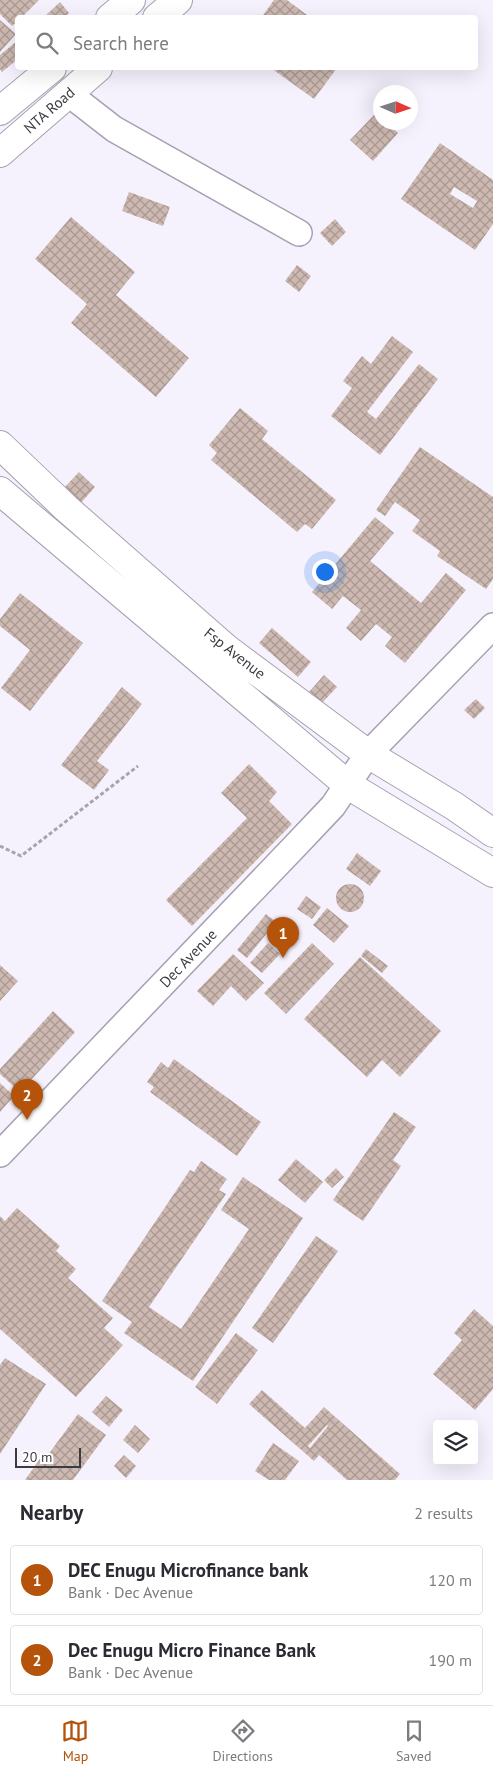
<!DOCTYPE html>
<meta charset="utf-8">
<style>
:root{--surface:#fff;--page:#f2f2f3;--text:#2b2b33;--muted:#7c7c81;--line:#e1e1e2;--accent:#b45309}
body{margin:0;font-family:"PT Sans",sans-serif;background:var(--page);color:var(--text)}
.controls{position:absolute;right:15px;bottom:15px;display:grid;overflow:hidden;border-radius:5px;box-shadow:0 5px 20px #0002}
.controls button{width:45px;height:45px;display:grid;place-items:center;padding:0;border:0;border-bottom:1px solid var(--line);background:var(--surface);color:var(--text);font:25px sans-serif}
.compass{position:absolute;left:373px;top:85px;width:45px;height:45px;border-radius:50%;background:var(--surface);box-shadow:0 5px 20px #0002;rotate:93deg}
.scale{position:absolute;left:15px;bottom:12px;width:66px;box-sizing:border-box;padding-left:5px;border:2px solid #3d3b42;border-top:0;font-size:14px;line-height:18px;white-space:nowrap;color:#3d3b42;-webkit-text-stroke:4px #fff;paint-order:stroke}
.you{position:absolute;left:324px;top:571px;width:18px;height:18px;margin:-12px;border:4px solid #fff;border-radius:50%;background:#1a73e8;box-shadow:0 0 0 8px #1a73e833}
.badge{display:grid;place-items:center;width:32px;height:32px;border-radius:50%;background:var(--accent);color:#fff;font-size:16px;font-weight:700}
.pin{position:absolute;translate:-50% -41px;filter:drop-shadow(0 1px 2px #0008)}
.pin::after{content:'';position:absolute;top:26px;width:18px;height:15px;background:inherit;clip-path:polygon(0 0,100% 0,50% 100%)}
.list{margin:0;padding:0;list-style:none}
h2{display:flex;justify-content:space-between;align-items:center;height:65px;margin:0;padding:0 20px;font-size:21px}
h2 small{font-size:16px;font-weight:400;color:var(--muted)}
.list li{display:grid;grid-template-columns:32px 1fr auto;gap:15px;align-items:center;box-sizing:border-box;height:70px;margin:0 10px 10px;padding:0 10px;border:1px solid var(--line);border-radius:5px}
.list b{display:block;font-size:19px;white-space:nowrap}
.list p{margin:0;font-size:16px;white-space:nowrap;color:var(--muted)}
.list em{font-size:16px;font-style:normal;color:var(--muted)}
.icon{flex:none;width:28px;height:28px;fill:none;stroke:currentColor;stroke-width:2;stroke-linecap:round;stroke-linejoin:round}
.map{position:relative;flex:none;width:493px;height:1480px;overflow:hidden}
.search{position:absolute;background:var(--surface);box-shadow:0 5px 20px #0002;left:15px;right:15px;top:15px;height:55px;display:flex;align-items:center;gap:12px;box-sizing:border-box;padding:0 18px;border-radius:5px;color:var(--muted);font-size:19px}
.sheet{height:225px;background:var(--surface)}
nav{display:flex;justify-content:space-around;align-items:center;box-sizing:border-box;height:70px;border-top:1px solid var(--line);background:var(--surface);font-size:14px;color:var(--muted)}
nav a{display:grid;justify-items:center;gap:2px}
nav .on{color:var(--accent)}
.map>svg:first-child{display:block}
</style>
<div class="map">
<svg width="493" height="1480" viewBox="0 0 493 1480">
<defs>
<pattern id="building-cross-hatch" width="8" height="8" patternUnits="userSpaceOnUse" patternTransform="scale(1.25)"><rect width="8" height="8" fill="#cdb9b1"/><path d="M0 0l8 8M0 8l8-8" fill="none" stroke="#a89892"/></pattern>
</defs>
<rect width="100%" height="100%" fill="#f6f2fd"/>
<path fill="url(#building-cross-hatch)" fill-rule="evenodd" d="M0,0H39L21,18H18V21L12,26L0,14Z
M274,0H287L311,18H261Z
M60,2L69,13L64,18H43Z
M0,20L16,34L0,52Z
M18,40V59L2,72L0,69V55Z
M271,68H337L314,99Z
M376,113L380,117V122H387L398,133L373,161L350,140Z
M440,143L493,180V224L475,250L401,199ZM454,187L477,201L473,208L450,194Z
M129,192L170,207L163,226L122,211Z
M71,217L135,272L116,295L189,358L156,397L71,323L87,304L35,259Z
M335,219L346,232L332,246L320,233Z
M297,265L311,276L299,292L285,281Z
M392,336L413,352L367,412L376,419L419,364L438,379L380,455L331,416L352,388L343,381L362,356L371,364Z
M240,408L268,431L262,439L336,500L312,529L305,524L297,532L211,460L217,453L209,445Z
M420,447L493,497V579L486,589L437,556L440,551L412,531L420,520L395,502L385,516L376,510Z
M79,472L95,487L80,504L64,488Z
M375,517L394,533L370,561L421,603L446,573L466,590L405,663L385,646L392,637L376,624L361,641L346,628L361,610L343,596L332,609L312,592Z
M20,593L83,643L30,711L1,688L30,650L0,626V619Z
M272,628L311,662L298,677L259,643Z
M324,675L337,687L322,703L309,692Z
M122,687L142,704L97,761L109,770L94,790L61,765Z
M476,699L485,708L474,719L464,710Z
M249,764L277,792L269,801L292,824L192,926L166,900L247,818L221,793Z
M357,853L381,871L370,886L346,869Z
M336 898a14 14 0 1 1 28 0a14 14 0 1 1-28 0Z
M306,896L321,907L312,919L297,909Z
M327,908L349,926L334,943L313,925Z
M266,914L276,922L247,958L237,950Z
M284,923L299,939L285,952L270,936Z
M268,943L280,954L262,973L250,963Z
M312,943L334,964L286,1014L264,993Z
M366,949L388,966L382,973L361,956Z
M233,954L264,983L246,1001L231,986L213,1006L197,991Z
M360,957L441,1031L400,1077L382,1060L367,1077L304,1019Z
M0,965L18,981L0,1001Z
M53,1011L75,1032L20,1092L0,1074V1069Z
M174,1059L261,1122L237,1156L150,1092L154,1087L147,1082L161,1062L168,1068Z
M0,1083L14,1096L0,1112Z
M394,1112L416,1127L393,1160L401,1166L363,1221L333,1200Z
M296,1159L323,1182L305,1203L278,1180Z
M201,1161L227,1179L219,1190L226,1194L149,1307L181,1329L249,1229L221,1210L243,1177L303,1218L193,1381L124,1333L132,1322L102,1301L190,1170L194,1172Z
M336,1168L344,1177L332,1188L324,1180Z
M17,1208L60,1246L56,1251L76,1269L68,1278L113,1318L104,1328L123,1345L76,1397L0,1329V1216L5,1221Z
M316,1236L338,1251L273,1343L252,1328Z
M474,1309L493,1326V1389L475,1410L433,1374L462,1340L454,1333Z
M236,1333L258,1350L217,1404L195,1387Z
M5,1358L46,1384L0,1454V1365Z
M262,1390L305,1428L324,1407L400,1474L395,1480H347L319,1455L314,1461L249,1404ZM327,1425L328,1426L310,1448L308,1446Z
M106,1396L123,1410L109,1427L92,1412Z
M78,1414L106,1435L73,1480H25L42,1456L45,1459Z
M135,1425L150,1439L138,1453L123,1440Z
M273,1443L299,1461L285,1480H269L255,1471Z
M124,1455L136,1466L126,1478L114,1466Z"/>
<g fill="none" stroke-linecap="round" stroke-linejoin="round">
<g stroke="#a6a0b1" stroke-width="28">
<path id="minor" d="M69,94L114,129L299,233
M0,1154L297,844L333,806L368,754L493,626"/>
</g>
<g stroke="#a6a0b1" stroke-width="30">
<path id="major" d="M110,18L131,0
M157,18L178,0
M0,111L52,68
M0,153L98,68
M0,445L66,508L227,649L368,754L454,806L493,833
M0,491L348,785L493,873"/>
</g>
<path stroke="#a8a4ae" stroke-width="3" stroke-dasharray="4 2.5" stroke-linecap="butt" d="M0,846L21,856L138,766"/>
<use href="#minor" stroke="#fff" stroke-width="25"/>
<use href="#major" stroke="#fff" stroke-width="28"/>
</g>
<g text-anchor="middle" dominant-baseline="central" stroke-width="4" stroke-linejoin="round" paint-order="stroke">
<g font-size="15" fill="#3d3b42" stroke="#fff">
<text transform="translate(49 110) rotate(-41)">NTA Road</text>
<text transform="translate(235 653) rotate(38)">Fsp Avenue</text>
<text transform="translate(188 958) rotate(-46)">Dec Avenue</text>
</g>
</g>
</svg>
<div class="controls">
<button><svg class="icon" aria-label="layers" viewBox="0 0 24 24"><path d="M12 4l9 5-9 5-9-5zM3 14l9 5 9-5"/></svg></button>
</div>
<svg class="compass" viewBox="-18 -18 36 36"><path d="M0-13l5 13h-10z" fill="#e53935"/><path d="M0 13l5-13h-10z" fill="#7c7c81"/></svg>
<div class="scale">20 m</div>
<div class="you"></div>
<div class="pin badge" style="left:283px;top:958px">1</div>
<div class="pin badge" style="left:27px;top:1120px">2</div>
<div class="search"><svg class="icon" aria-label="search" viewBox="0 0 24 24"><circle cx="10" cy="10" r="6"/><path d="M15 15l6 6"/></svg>Search here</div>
</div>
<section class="sheet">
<h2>Nearby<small>2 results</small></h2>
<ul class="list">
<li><span class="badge">1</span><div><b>DEC Enugu Microfinance bank</b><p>Bank · Dec Avenue</p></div><em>120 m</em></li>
<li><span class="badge">2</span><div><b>Dec Enugu Micro Finance Bank</b><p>Bank · Dec Avenue</p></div><em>190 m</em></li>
</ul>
</section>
<nav>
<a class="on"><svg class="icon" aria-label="map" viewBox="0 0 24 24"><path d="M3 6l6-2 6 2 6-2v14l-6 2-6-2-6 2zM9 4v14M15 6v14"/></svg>Map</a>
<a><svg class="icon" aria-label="directions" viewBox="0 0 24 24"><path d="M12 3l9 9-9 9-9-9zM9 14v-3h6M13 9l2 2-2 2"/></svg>Directions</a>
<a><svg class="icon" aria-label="saved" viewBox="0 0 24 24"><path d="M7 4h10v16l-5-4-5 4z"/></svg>Saved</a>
</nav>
